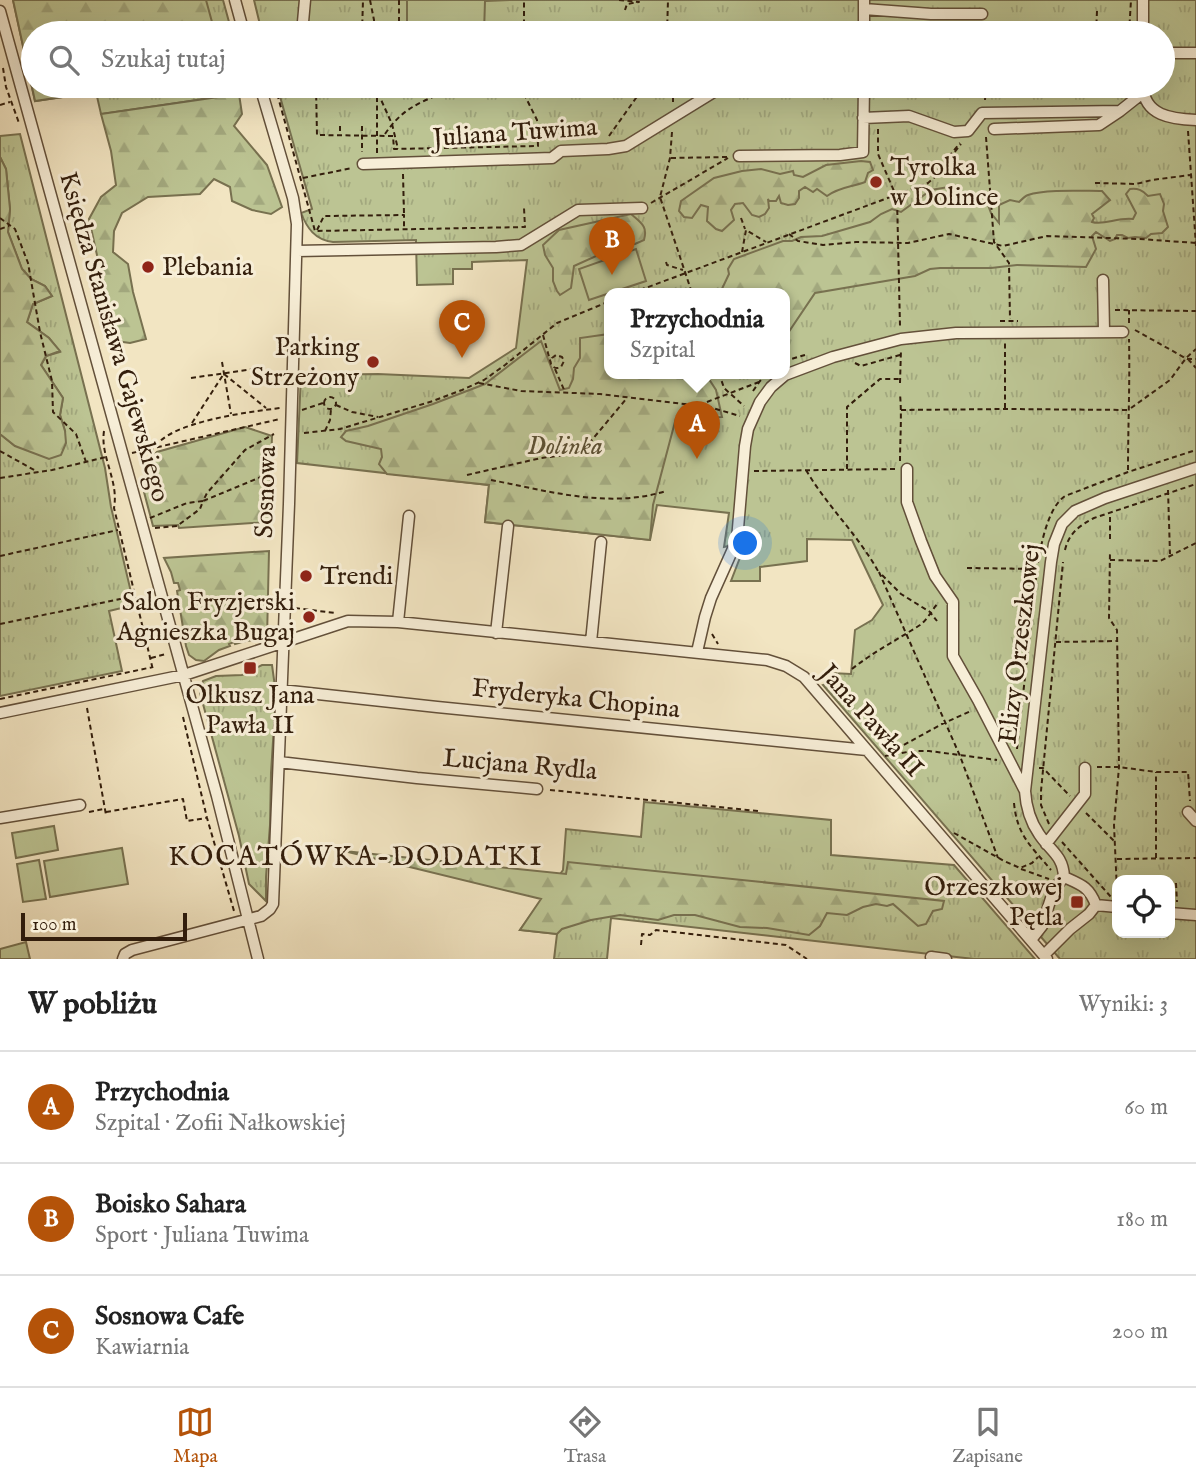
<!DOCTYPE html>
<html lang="pl">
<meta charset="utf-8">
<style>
:root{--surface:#fff;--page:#f2f2f2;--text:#222;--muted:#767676;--line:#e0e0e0;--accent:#b45309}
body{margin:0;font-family:"IM FELL English",serif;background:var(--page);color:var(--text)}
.controls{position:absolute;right:21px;bottom:21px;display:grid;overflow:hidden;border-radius:14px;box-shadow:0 7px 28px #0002}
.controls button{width:63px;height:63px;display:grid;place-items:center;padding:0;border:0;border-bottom:2px solid var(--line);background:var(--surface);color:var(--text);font:35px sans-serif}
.scale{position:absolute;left:21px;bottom:18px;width:166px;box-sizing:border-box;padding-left:7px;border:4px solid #331e0c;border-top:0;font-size:19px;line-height:24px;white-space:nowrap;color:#331e0c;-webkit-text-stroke:5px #f7eed7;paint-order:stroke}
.you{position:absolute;left:746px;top:544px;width:24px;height:24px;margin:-18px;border:5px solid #fff;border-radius:50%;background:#1a73e8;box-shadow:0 0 0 10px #1a73e833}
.badge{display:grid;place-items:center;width:46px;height:46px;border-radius:50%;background:var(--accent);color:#fff;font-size:23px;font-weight:700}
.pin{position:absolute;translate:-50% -58px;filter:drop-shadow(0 2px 4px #0008)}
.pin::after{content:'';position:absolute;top:37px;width:24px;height:21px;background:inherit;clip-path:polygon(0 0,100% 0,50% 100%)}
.popup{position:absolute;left:604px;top:288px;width:186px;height:91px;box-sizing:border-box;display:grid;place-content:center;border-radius:14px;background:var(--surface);filter:drop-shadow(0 2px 5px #0005);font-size:23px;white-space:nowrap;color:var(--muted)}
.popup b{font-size:26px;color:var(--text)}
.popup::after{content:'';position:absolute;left:50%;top:100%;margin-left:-14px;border:14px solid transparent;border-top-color:var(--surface)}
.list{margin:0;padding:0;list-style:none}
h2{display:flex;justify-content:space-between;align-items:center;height:91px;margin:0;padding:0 28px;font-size:30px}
h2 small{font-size:23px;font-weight:400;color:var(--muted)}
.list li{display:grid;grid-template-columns:46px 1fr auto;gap:21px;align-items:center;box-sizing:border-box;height:112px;padding:0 28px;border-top:2px solid var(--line)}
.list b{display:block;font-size:26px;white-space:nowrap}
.list p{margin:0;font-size:23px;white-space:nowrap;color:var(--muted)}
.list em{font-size:23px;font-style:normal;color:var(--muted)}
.icon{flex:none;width:38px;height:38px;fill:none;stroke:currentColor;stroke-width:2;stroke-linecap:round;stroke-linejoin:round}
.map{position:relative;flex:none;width:1196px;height:959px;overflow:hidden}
.search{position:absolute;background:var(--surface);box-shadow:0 7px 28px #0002;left:21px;right:21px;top:21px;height:77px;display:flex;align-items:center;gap:18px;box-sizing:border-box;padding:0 24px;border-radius:38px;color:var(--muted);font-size:26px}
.sheet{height:427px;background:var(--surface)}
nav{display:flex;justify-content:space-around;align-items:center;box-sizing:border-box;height:98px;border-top:2px solid var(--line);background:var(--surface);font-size:19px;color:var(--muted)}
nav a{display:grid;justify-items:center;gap:4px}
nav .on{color:var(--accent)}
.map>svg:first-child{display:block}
</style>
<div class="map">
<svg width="1196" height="959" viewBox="0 0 1196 959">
<defs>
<pattern id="grass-tufts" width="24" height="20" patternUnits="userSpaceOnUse" patternTransform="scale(1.75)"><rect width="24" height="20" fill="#bcc493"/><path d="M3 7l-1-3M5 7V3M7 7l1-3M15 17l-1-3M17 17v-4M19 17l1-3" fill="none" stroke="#a2a87e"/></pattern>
<pattern id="forest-firs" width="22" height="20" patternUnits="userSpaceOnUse" patternTransform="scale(1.75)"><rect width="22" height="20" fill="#bcc493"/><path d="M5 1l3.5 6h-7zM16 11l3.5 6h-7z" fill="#a2a87e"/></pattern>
</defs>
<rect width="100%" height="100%" fill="#f2e5c2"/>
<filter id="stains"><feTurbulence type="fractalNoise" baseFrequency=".00286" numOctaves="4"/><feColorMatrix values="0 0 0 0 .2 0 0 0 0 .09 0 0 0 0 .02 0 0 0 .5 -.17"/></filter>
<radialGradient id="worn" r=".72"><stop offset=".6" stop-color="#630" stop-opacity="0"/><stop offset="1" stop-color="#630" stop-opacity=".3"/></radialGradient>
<path fill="url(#grass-tufts)" stroke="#787150" stroke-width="2" fill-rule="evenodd" d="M13,0H223L232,33H33V86H246L248,90L253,89L239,94L101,114L96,92L35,101Z
M254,0H1196V959H1060L823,685L830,683L831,673L851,674L855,630L872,620L883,605L852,540L807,539V561L760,567V581H731L746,542L724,547L729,513L657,505L650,540L485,522L489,485L297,463L301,375L378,374L469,378L516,348L527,260L472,262V269H453V284L417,285L416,240L333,242C315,240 307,228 301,213L312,209L277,86H1163V33H262ZM610,293H784V373H610ZM1117,880H1170V933H1117Z
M20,134L105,468L111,507L134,605L109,611L122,671L0,696V434L15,446L65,431L60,415L63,398L41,365L46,356L60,352L49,338L27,322L33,304L52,296L45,286L31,279L22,269L8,232L10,209L6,169L0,157V136Z
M262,665H272L276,694L271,773L270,825L266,877V901L249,884L239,836L200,693L203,681L216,676L242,675Z
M644,802L831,820V855L954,865L1035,959H974L611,918L607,959H554L557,934L520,930L563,870L566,829L641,837Z"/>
<path fill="url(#forest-firs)" stroke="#787150" stroke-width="2" d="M13,0H206L215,33H33V86H137L35,101Z
M239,94L242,114L234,126L267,165L282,207L271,214L252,210L232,201L230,187L214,179L200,194L148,197L122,213L114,231L113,252L128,264L133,292L146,339L130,343L116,341L89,219L101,197L116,185L111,151L101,114Z
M0,157L6,169L10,209L8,232L22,269L31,279L45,286L52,296L33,304L27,322L49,338L60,351L46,356L41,365L63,398L60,415L65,431L66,443L61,455L49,459L15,446L0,434Z
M861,161L870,162L873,170L868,173L865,182C852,187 839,187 827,196L817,189L813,192L805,187L799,191V198L795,204L788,205L781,203L779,196L776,201H769L768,199L769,208L765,214L759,217L752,215L743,203L735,204L731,210L734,220L722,231L716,229L707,221L708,207L701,205L692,218L684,217L679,211L681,201L714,178L742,171L761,169L780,174L793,171L794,175L803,177L826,165Z
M954,186L965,201L983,192L991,213L999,223V205L1010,200L1019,202C1021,200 1025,196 1028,195C1045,189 1082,191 1102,191L1110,200L1092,214L1094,218L1092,222C1104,226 1117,217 1133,219L1136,213L1126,194L1130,189C1138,188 1142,190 1148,196L1160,194L1164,204L1163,211L1168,227L1162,233L1151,234L1146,238L1135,237L1128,238L1122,235H1117L1115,239L1110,241L1096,232L1092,236L1096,249L1086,267L1017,265L991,268H940L930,269L915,276L815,293L788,333L785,332L784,293H720L729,274L728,269L734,259L783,241H792L801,237L822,236L870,222L881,214L892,209L901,212L931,190Z
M631,214C641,223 648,226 644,240L635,244L609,247L605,252L574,266L571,288L560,295L557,291L553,281V268L545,255L543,245L559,230Z
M609,334L610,373H705L716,390L722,417L676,418L653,505L650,540L485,522L489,485L387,474L379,464L382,457L381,449L346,441L341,437L346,431L368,426L433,404L485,384L541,341L560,390L569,388L573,379L574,368L580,358V338Z
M245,427L272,436L269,522L179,528L178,525L153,526L144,492L154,455L157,452Z
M269,551L267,639L246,641L235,644L234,642L229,644L230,646L219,650L204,661L196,660L189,655L186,646L177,591L180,590L178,583H174L171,572L164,558Z
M344,851L566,874L568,862L944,901L942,909L933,911L926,924L918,926L893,904L887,906L876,904L863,907L847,915L827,913L820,926L809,935L767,928L740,927L695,915H674L658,920L620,915L591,920L562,929L557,934L520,930L541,899Z"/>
<path fill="#bcc493" stroke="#787150" stroke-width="2" d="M407,0H511L485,1L484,33H407Z
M636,249L646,281L589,300L579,269Z
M54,826L58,850L16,858L12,833Z
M122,848L128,884L50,897L44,861Z
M39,860L46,899L23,902L17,864Z
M26,942L30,959H0V949Z"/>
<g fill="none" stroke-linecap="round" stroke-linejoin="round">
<g stroke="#63503a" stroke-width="13">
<path id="minor" d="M235,0L244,33
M864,0V33
M1143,0V33
M864,9L931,14H982
M0,11L217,796L258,959
M302,33L305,0
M1163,53H1196
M1143,86C1144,116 1172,119 1196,120
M863,118L909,116L954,132L968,131L982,113L1120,111L1144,92
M994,129L1099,125L1120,111
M739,156L840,155L863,152L864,86
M363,164L552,158L561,151L608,149L626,146L717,90L819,88L821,86
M297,251L496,247L521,245L578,210L642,208
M1103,280L1104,331
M907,469V502L921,541L935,576L953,602V656L978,700L1025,791
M398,622L409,516
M496,633L508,526
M591,642L601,542
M697,652L705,617L711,598L737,540L745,446L748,429L760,402L771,387L785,375L833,357L901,339L956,333L1123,332
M281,690L437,707L867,750
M0,713L184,675L348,621L398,622L767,660L786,666L804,677L1047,959
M279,762L417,778L537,789
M1188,812L1196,821
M0,818L80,805
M1046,844L1085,794V768
M1064,877C1082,885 1089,887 1096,905
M1096,905L1117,907
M1170,913L1196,915
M1031,940L1042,926L1054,889L1064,877C1063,855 1050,851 1039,834C1030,821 1026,807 1025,791L1051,562L1054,544L1062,524L1075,511L1105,498L1196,468
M1044,955L1070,929L1089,914L1096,905
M931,957L946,959
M123,959L125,954L132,950L261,916L270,909L273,904L289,504L297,224L293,198L260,86"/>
</g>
<path stroke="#331e0c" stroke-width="2" stroke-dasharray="5 3.5" stroke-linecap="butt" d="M370,0L374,20L375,33
M399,0V27L404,32L431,33
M619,0L639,2L627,4L625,10
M974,24L972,26L978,33
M986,26V33
M347,29V33
M325,30V33
M362,33L363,0
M524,33V0
M667,33L668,0
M1067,33V27L1130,26
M1096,33L1097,11
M1129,33L1131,0
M3,68L6,87L19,123
M275,86L315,231L525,227L524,208
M314,86L316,87H412L478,94L514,95L547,86
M316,87L317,135L393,136L394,149L538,146L537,120L526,98L525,86
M449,90L457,86
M378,93L392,124L398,149
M985,100L986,86
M673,102V86
M0,105L10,102
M340,126V134
M362,126V152
M878,129V154L897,198L900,326
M1188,131L1196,246
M672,132L670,158L660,197L692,293
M385,134C402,109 417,104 444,92
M609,136L636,98L647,86
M986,137L994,242L1009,263L1010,319
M377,153V88
M671,158L729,157
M938,170L960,143
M403,174L404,214
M303,178L352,168
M1095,183L1136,184L1152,180L1190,175
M651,203L728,158
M0,218L15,229L28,263L40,332L52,381L53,412L76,434L86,462
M741,218L745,229
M0,229L9,226
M317,230L324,216L404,215V229
M789,234L798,241L823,245L856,242L908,243L949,234L1003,246L1047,236L1140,239L1196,243
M742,252L746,230L766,242
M666,262L667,265L683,270
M632,293L928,183L935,177L961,144
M1115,310L1196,311
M1000,321H1018
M1129,323V310
M1135,330L1187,359H1196
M543,335L551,364C553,368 557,369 561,367L564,361L562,357L556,355L552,358L551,362
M1188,359L1196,368
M784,361L805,355
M222,362L231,414
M855,363L861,366L900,355
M555,369L565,392
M719,373L724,388L744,406
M224,374L266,408
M191,378L261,368
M479,383L521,391L600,394L709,407L740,416
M900,383L901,349
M753,391L760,381L768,373
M324 403a6 6 0 1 1 12 0a6 6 0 1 1-12 0Z
M336,405L352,412L378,417
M699,405L759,382
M1005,408V343
M1131,408L1170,380L1186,358L1196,349
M302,410L323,403
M901,410L1005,409L1130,410
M192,423L223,375
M104,431C100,457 119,480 114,508L153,670
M325,431L330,420L331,409
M304,433L340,429L433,401L462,390L484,380L505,365L557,323L610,301
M0,451L36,471
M132,453L280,419
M900,461C900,439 902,417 900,394
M847,469V407L880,379H900
M806,470C827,506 858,535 878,571
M1128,470C1128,427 1130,383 1129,339
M754,471L896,469
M467,475L541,458L574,454L591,441L627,398
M0,478L52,470L106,457
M491,480C548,491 609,509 666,491
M143,487C146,475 148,461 153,450C167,421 251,412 280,408
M1168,490L1170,554
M150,518L187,503L203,501L207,493L245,450L274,434
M155,528L177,526L200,509L203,501L273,472
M1110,539V512
M1065,550C1069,533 1079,526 1094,518L1196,484
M0,556L118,530
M1110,560L1160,561L1196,543
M967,568L1037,569C1040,549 1047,508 1065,496L1128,472L1196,450
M879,572L960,756L998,858
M882,575L901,594L930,612L937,621
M295,608L335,613
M0,624L135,596
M712,634L718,644
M1056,642L1117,641
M151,658L166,654
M852,669C873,652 897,640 920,625C927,620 932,610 938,603
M0,699L153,667
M87,708L106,815
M183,717L207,818L234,911
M1017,749L1037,569
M889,753L942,724L971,711
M885,756L913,751H929L997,760
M1097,767H1119L1156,772H1188L1190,801
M1039,768H1043L1070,796
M550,790L758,811
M1014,803C1017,836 1032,847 1051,870
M89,812L104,809
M106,812L183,799L187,821L206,818
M1086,813L1114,841
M1049,824L1041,805V791L1063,562
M954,833L1004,861L1020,868L1032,863L1038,857
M1062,842L1111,897L1117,891L1114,825L1119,767L1117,630L1109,618L1110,551
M1156,858V772
M1117,859L1196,858
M1021,869L1049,879
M1176,883L1177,902
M641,945L642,934L650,935L656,930L786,945L807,959"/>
<use href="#minor" stroke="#f7eed7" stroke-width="10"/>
</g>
<g fill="#8f2418" stroke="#f7eed7" stroke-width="2.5">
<circle cx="876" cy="182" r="7"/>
<circle cx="148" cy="267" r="7"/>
<circle cx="373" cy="362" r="7"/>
<circle cx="306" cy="576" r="7"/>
<circle cx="309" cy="617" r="7"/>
<rect x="243" y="661" width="14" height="14" rx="3.5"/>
<rect x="1070" y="895" width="14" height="14" rx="3.5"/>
</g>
<g text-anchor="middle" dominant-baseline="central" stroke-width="6" stroke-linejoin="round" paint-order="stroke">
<g font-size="26" fill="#331e0c" stroke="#f7eed7">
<text transform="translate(515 133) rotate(-4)">Juliana Tuwima</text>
<text transform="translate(114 337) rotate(74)">Księdza Stanisława Gajewskiego</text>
<text transform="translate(266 492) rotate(-88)">Sosnowa</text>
<text transform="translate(1020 644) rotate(-83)">Elizy Orzeszkowej</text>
<text transform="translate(576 699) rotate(6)">Fryderyka Chopina</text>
<text transform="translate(871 721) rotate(48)">Jana Pawła II</text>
<text transform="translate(520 765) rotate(5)">Lucjana Rydla</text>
</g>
<g font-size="26" fill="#331e0c" stroke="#f7eed7" text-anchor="start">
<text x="890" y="167">Tyrolka<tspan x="890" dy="30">w Dolince</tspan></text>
<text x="162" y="267">Plebania</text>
<text x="359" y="347" text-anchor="end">Parking<tspan x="359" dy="30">Strzeżony</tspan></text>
<text x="320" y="576">Trendi</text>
<text x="295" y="602" text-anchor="end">Salon Fryzjerski<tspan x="295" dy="30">Agnieszka Bugaj</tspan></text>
<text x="250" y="695" text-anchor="middle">Olkusz Jana<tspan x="250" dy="30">Pawła II</tspan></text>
<text x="1063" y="887" text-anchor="end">Orzeszkowej<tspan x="1063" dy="30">Pętla</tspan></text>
</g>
<g font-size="26" font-style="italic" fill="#5c5034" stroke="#f7eed7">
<text x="565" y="446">Dolinka</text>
</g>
<g font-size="28" letter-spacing="2" fill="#331e0c" stroke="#f7eed7">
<text x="356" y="857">KOCATÓWKA-DODATKI</text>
</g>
</g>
<rect width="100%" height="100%" filter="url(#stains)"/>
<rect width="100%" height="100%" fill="url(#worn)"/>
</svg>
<div class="controls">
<button><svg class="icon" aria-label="locate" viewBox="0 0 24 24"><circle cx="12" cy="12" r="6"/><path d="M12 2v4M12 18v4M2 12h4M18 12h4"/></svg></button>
</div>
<div class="scale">100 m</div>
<div class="you"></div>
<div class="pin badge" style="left:697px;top:459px">A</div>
<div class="popup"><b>Przychodnia</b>Szpital</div>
<div class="pin badge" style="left:612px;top:275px">B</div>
<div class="pin badge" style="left:462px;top:358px">C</div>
<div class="search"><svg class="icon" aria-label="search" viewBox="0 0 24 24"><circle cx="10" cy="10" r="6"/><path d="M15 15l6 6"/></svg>Szukaj tutaj</div>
</div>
<section class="sheet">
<h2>W pobliżu<small>Wyniki: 3</small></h2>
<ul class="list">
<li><span class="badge">A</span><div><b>Przychodnia</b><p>Szpital · Zofii Nałkowskiej</p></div><em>60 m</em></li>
<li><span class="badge">B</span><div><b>Boisko Sahara</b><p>Sport · Juliana Tuwima</p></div><em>180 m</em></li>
<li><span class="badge">C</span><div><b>Sosnowa Cafe</b><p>Kawiarnia</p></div><em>200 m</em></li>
</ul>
</section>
<nav>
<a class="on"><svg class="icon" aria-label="map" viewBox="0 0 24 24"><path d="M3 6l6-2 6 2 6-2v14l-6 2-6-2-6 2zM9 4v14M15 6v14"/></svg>Mapa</a>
<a><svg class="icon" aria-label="directions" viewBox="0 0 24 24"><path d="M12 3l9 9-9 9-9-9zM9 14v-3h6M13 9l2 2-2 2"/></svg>Trasa</a>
<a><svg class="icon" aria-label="saved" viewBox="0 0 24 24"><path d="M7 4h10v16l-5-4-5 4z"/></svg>Zapisane</a>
</nav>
